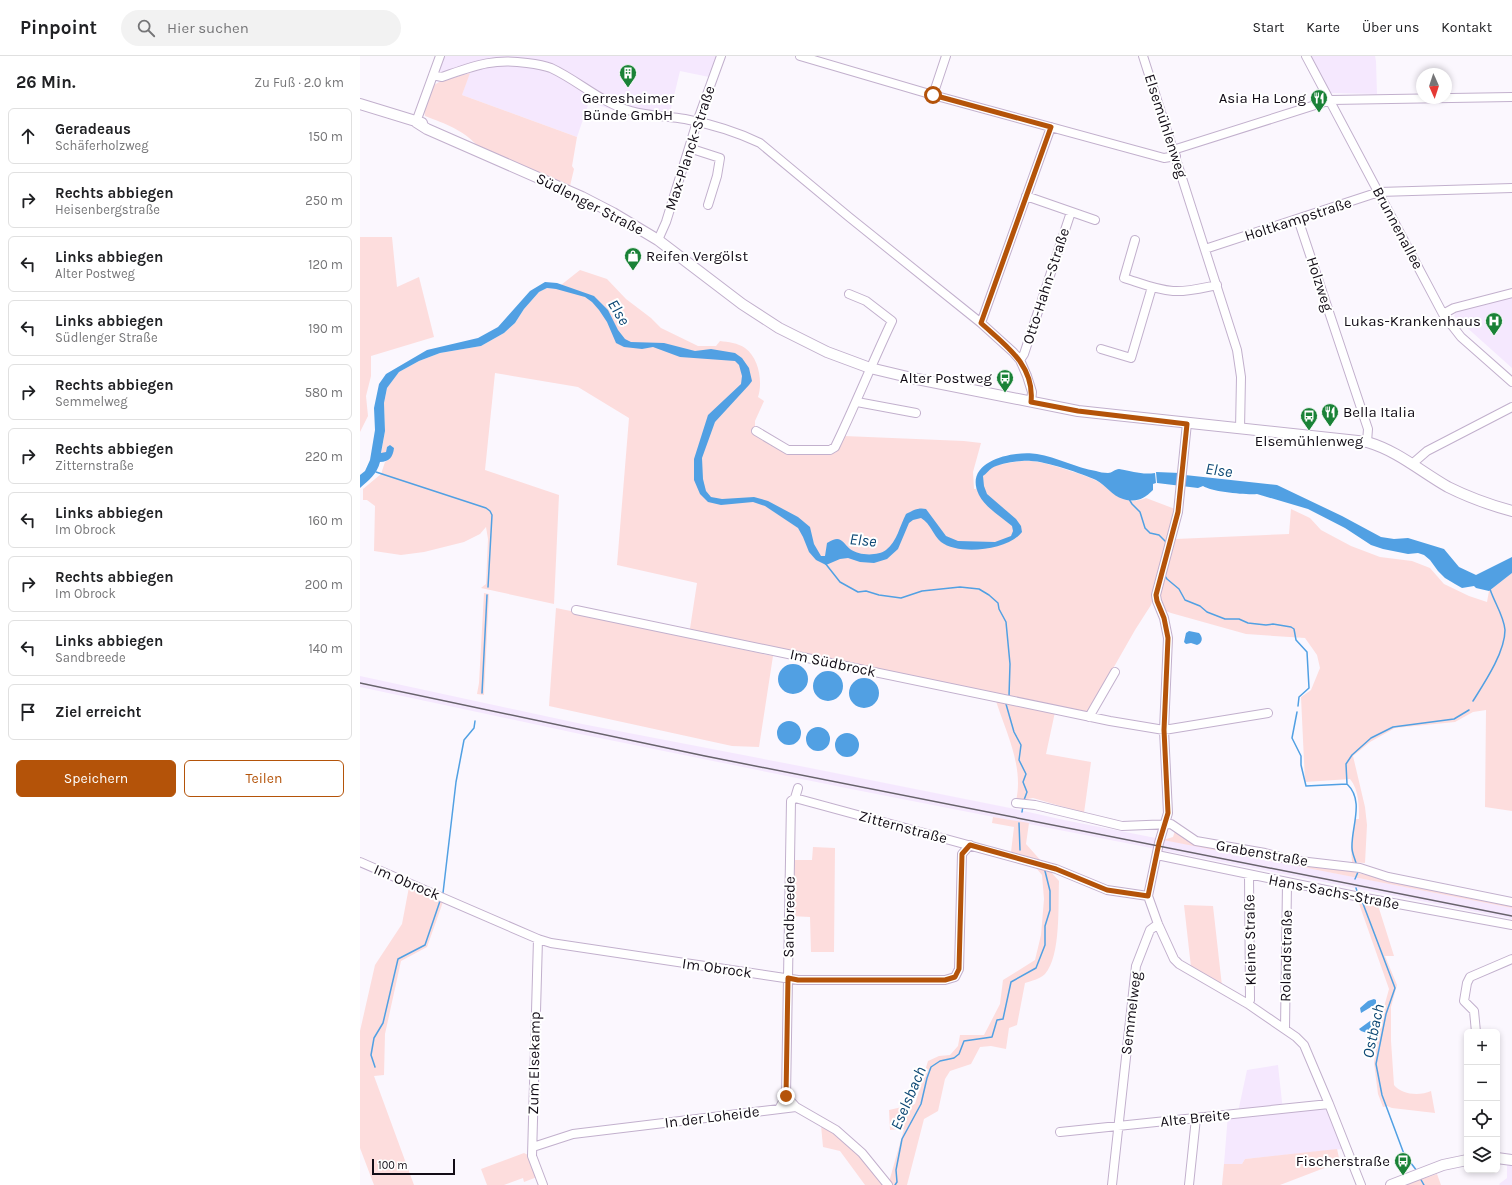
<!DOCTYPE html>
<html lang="de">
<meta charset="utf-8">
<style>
:root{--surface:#fff;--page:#f2f2f2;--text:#202124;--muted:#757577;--line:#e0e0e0;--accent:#b45309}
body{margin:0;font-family:Karla,sans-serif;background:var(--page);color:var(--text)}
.controls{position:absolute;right:12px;bottom:12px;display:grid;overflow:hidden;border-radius:6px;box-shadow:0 2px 6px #0003}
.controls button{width:36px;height:36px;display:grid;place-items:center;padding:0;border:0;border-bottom:1px solid var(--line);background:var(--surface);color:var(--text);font:20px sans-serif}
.compass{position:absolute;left:1056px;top:12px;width:36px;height:36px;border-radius:50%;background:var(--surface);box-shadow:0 2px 6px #0003;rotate:177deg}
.scale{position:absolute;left:12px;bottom:10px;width:83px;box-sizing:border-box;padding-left:4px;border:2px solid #120c16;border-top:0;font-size:11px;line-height:14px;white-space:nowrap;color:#120c16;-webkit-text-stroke:3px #fff;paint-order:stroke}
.stop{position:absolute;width:12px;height:12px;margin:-9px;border:3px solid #b45309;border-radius:50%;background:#fff}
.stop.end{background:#b45309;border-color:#fff;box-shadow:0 1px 4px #0008}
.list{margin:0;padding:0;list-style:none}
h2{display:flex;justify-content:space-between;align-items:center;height:52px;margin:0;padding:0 16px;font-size:17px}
h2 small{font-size:13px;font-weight:400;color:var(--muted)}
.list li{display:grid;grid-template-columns:26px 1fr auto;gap:12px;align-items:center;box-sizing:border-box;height:56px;margin:0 8px 8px;padding:0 8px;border:1px solid var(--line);border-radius:6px}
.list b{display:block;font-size:15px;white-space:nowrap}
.list p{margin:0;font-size:13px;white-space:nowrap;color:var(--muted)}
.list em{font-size:13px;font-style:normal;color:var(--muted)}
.actions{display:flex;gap:8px;padding:12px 16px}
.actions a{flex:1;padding:9px 0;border:1px solid var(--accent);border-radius:6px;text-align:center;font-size:14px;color:var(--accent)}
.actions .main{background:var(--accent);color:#fff}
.icon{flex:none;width:22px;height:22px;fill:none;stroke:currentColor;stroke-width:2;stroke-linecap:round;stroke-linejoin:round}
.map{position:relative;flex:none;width:1152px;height:1129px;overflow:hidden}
header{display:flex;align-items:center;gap:24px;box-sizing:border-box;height:56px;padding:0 20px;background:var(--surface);border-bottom:1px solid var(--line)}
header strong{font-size:19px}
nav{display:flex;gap:22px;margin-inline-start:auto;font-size:14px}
.search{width:280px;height:36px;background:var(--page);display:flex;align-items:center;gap:10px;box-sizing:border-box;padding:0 14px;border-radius:22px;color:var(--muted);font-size:15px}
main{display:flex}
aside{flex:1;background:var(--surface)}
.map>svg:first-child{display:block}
</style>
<header>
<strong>Pinpoint</strong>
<div class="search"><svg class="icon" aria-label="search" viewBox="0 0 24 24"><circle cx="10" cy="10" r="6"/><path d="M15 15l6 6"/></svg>Hier suchen</div>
<nav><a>Start</a><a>Karte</a><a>Über uns</a><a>Kontakt</a></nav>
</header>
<main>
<aside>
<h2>26 Min.<small>Zu Fuß · 2.0 km</small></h2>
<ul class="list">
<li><svg class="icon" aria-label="ahead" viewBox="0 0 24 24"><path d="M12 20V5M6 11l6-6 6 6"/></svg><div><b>Geradeaus</b><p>Schäferholzweg</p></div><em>150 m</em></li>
<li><svg class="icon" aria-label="right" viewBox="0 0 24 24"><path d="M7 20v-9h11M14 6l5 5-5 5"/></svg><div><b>Rechts abbiegen</b><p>Heisenbergstraße</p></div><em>250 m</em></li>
<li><svg class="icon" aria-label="left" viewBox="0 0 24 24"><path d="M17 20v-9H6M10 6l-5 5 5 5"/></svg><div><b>Links abbiegen</b><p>Alter Postweg</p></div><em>120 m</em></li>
<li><svg class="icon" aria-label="left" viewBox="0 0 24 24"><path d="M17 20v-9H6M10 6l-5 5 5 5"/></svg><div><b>Links abbiegen</b><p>Südlenger Straße</p></div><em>190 m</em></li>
<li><svg class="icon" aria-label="right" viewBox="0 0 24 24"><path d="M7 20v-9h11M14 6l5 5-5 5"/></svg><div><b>Rechts abbiegen</b><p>Semmelweg</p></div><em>580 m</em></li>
<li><svg class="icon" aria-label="right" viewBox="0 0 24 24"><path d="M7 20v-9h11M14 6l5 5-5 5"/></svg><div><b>Rechts abbiegen</b><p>Zitternstraße</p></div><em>220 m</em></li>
<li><svg class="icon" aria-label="left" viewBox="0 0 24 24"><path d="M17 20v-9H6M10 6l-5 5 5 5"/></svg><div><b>Links abbiegen</b><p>Im Obrock</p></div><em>160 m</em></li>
<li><svg class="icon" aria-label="right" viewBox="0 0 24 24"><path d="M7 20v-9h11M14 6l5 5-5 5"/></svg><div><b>Rechts abbiegen</b><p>Im Obrock</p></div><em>200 m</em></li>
<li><svg class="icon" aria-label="left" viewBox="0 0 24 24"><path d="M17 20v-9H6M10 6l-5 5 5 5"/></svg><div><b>Links abbiegen</b><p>Sandbreede</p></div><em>140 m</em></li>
<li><svg class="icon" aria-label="arrive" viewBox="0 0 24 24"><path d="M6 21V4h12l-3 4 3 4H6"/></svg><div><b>Ziel erreicht</b></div></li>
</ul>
<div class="actions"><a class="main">Speichern</a><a>Teilen</a></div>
</aside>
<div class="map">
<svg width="1152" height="1129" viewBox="0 0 1152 1129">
<rect width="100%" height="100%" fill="#fbf7fe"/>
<path fill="#f5e8fe" d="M76,0H357L349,21L320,15L308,65L271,60L229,46L217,81L102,39L109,18L79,26L67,23Z
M951,0H1015L1016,5L1017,38L970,37Z
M1152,240V312L1094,260L1097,254Z
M0,620L222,668L445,711L655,753L704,764L1152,852V863L491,733L220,678L0,631Z
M918,1009L923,1055L967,1052L983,1093L885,1103L882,1108H864L868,1058L878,1056L887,1014Z
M1147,1109H1152V1129H1140L1139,1128L1147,1122Z"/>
<path fill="#fddddd" d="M110,17L102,39L217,81L212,110L214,113L210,130L117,89C101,73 86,68 65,60L64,53L74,29L79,26Z
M0,181H32L37,231L59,221L74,281L11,300V320L6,340L8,360L0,376Z
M220,214L247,223L266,243L291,262L301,272L338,290H356L360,285C368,286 378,287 385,292C399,302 403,326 398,341L404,345L395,365V378L427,397H475L484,380L604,385L621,387L613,416L614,433H616C620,426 624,417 630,412C637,408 664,404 672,405C689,407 704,413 720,418C725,420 732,422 737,425C755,435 762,451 786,442L815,453L791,549L775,574L730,653L723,657L338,576L337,584L413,600L399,691L372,690L189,650L196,552L329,579L337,527L257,509L269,362L218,331L135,317L125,414L199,439L194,548L121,532L126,528L128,483L126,471L120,478L104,486L64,496L41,499L14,495L15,450L7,444H3V433L21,418L25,406L30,403L27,391L26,396L21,398L25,375L24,347L27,332L39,316L59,305L80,297L121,290L144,277L155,267L164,253L179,236L187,232L196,233Z
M931,453L950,462L961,474L991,490L1020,501L1052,505L1070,512L1084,528L1109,540L1127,546L1129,535L1152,517V755L1125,751L1126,654L1113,656L1095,666L1035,672L1010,686L993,700L1005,751L1007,769L1005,807L992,806L991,792L995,763H999C999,750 999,734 990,723L945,726L941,641L951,634L960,612L957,599L945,582L886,578L811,557L803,554L799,538L814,482L816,483L929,478Z
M124,537L129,538L124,639L117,638L119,627Z
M636,645L695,656L686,698L731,706L724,757L673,742L656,745C664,711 646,676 636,645Z
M633,761L669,767L666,788L699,825C698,849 701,900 685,918C680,923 671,925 665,927L657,969L649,972L646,993L631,990L620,991L611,1008L590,1015L585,1023L578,1055L564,1063L547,1129H531L529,1126L544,1073L530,1074L529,1054L555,1048L568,1005L579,1000L590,999L598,990L600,979H624L640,948L643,924L675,904L681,879L684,843L682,819L677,813L651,796L654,771L632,767Z
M815,775L832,786L993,816L1048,828L1152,848V852L803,784L813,781Z
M453,791L475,792L474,896H451L450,861L430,860L432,804H452Z
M49,831L83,846L67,891L41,905L25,978L24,1019L14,1020L54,1129H14L0,1092V975L15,909L42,868Z
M997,842L1017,846L1034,900H1025L1037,929L1031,951V985L1034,1029C1042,1039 1060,1040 1071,1035L1075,1057L1032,1052L1027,1050L1023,1051L1018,1038L1014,1007L1019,969L1029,933Z
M824,849L853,850L862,930L831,911Z
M461,1069C487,1085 506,1106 525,1129H505L480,1095L463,1091Z
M977,1093L980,1106L920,1129H862L864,1108H882L885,1103Z
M164,1097L168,1099L177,1121L164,1126L163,1122L144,1129H127L121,1113Z
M1077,1118L1081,1129H1044Z"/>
<path fill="#51a0e3" d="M185,226L197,227L234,240L248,254L258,274L265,283L271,286L304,287L335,295L351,293L375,297L382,302L389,312L392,325L389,329L355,366L342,402L343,423L346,435L351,441L362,443L394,441L408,445L438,461L450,471L454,488L461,500H465L467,487C481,478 482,486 490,493C499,500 518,500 526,494C537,486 540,469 546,458C552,455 558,451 566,453L586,480L598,485L635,486L651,480L653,475L652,470C641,461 625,451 619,439C602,405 654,394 677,398C697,401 716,412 736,415C739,416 744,417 748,417C752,417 755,413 759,413C773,415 781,419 795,417L796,427L793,428V434C784,443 776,447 763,443C752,440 746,429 736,424C723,418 685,405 671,405C662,404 640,407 632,412C629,414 626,418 623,420L624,430L627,438L656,463L661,470L662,476C649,494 599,500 581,486C573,479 571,468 561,462L553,464L549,467L538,493L527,503L514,507L500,506L488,502L480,503L466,509L456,504L449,496L443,481L438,472L405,450L393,446L361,449L348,446L340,438L334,424V403L348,359L381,328L382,320L379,309L375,305L320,301L293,291L282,293L264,291L256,287L247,266L239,254L232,246L225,241L196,233L187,232L179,236L164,253L155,267L144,277L121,290L80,297L59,305L39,316L27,332L24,347L25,375L21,397L26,396L27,391L30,389L34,392C33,401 29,406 20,406C17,418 9,424 0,432V419L5,415L10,404L15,374L14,352L19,328L26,318L67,294L118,282L138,271L170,235Z
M796,416L820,417L825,419L917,429L982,460L1021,481L1034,483L1048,482L1084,493L1099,511L1116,519L1152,501V517L1129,535L1116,532L1114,530L1102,532L1095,528L1085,522L1078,515L1070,504L1064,499L1058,497L1048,498L1023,493L1011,489L985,472L948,453L897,438C887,439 852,436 843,430L838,432L797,427Z
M829,575L839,577C843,581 843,587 837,589L831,587L826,588L824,586L826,577Z
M418 623a15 15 0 1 1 30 0a15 15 0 1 1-30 0Z
M453 630a15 15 0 1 1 30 0a15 15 0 1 1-30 0Z
M489 637a15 15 0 1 1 30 0a15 15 0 1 1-30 0Z
M417 677a12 12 0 1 1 24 0a12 12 0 1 1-24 0Z
M446 683a12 12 0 1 1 24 0a12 12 0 1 1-24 0Z
M475 689a12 12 0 1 1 24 0a12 12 0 1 1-24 0Z
M1014,943L1016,944V948L1001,957L1000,952L1008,945Z
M1010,965L1017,968C1014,972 1010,972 1007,977L1001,975L999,973Z"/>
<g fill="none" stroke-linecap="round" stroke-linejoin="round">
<path stroke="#51a0e3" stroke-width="1.5" d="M16,416L126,452L130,455L132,459L128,531
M769,443L772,448L780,456L785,472L790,477L799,479L807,487
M465,507L480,526L498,536L506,535L519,539L541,542L562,535L600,531L619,533L629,539L638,547L639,553L646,566L650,608L649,640
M805,520L807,523L819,533L825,544L840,550L847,556L865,563H879L888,567L906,569L913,568L931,571L934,573L936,584L947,596L949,632L939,641L938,650
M122,637L127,539
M1113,645C1125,626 1145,596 1145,574C1144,560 1134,546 1130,533
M646,648L654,676L661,689L659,704L666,718L663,726L667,736L664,744
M937,656L932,682L941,700V709L946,730L987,728
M662,756L663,750
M659,767L660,794
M996,807C995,803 992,797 992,792C991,771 1005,745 987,728L986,708L992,699L1011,682L1033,671L1094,663L1109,654
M995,823L998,816
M996,832L998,838
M83,837L96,726L104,684L114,672L115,665
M1002,845L1035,932L1026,958L1016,1008L1022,1039L1044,1098L1057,1115
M15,1011L11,999L14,982L23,967L38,903L65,889L80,845
M1060,1122L1064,1129
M535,1129L537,1126L536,1114L542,1083L561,1048L567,1022L571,1011L580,1005L594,1002L599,998L604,985L632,981L637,964L643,963L651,926L676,912L685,889V870L690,854V835L685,815"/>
<g stroke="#c2b0cd" stroke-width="10">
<path id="minor" d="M440,0L573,39L804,102L816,100
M783,0L877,294L881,321L880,373
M946,0L1083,258L1101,281L1152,326
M73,19L82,21C114,10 132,2 167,7C175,8 183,9 191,12C219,25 241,47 271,55C288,60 307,60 325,63C351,68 377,76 400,87L489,161L621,267L653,296L660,304L667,320L672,336L671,346
M573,39L586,0
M56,66L80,0
M329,92L360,102L357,120L348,149
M813,94L971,44L1152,41
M666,140L735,164
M938,163L1008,373L1007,386
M298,184L306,166L337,66L361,0
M775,184L764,222C780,227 796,234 813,235C828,236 842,232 857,229
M845,193L1019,136L1152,132
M1083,258L1094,252L1152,237
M621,267L691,71
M741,293L771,302L792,231
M660,304L664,298L711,156
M497,346L556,357
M827,367L818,456L796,539L797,545L804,562L808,582L804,674L808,757L799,787L788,840L798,868L814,903L819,908L888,948L936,981L944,989L969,1048L1001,1129
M396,375L428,394H470L475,391C495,350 512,307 532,265L506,245L489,238
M1052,408L1067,395L1152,351
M216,554L750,665L804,674L908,657
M729,661L755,616
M435,742L696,813L747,834L788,840
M656,747L675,749L762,770L811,768L836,785L905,797L931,804L1000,812L1028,821L1152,846
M797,799L995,840L1152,869
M0,806L178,883L191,887L438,924H585L595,921L599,913L602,798L610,789
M178,883L172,1100L183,1129
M888,948L890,944L889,819
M925,973L927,827
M1116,976L1114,955L1104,945L1107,927L1110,921L1152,903
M426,1040L436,1051L476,1074L502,1097L528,1129
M419,1053L426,1040L431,745L435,742L438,732
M700,1076L969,1048
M173,1091L213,1078L436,1051
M752,1129L776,910L790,874L798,868
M829,1129L836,1062"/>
</g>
<g stroke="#c2b0cd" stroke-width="12">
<path id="major" d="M0,48L62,67
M56,66L67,73L222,141L253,157L298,184L382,248L419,272L467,296L510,312L552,322L718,355L1007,386C1038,395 1060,415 1088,431C1108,441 1130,449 1152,455
M1137,1102L1152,1104
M1031,1129L1083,1109L1107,1104"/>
</g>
<use href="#minor" stroke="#fff" stroke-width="8"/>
<use href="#major" stroke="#fff" stroke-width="10"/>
<path stroke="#67626b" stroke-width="1.5" d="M0,627L345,700L1152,860"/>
</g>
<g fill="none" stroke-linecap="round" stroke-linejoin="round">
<path stroke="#b45309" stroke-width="5" d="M426,1040L428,922L438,924H585L595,921L599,913L602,798L610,789L696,813L747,834L788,840L799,787L808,757L804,674L808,582L804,562L797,545L796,539L818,456L827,368L718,355L671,346C675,309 645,289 621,267L691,71L573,39"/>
</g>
<defs>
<g id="building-pin" transform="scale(0.9)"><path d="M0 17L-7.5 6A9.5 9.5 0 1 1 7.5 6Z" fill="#1a8237" stroke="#fff"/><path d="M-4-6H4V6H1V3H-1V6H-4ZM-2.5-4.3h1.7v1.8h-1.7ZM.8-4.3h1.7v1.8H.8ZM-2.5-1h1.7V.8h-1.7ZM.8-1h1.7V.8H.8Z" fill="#fff"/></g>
<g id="restaurant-pin" transform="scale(0.9)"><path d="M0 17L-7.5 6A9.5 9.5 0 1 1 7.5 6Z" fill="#1a8237" stroke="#fff"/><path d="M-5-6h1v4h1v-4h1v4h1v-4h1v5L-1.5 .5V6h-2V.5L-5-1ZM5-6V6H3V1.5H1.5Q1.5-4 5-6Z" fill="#fff"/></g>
<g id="shop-pin" transform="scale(0.9)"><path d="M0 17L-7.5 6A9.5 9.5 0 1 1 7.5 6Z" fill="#1a8237" stroke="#fff"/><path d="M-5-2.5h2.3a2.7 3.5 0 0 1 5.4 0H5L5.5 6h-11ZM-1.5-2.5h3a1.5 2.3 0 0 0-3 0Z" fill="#fff"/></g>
<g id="hospital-pin" transform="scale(0.9)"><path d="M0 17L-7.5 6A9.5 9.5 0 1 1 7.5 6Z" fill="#1a8237" stroke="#fff"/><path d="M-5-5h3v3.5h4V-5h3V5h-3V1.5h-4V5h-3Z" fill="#fff"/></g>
<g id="bus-pin" transform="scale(0.9)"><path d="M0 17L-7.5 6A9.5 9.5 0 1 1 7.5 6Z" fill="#1a8237" stroke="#fff"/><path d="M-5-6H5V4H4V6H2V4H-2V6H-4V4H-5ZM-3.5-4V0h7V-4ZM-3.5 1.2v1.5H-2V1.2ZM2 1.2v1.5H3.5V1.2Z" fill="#fff"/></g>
</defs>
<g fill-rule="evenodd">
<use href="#building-pin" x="268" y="17"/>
<use href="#restaurant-pin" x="959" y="42"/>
<use href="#shop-pin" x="273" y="200"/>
<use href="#hospital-pin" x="1134" y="265"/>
<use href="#bus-pin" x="645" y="322"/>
<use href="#restaurant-pin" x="970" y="356"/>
<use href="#bus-pin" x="949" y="360"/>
<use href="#bus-pin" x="1043" y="1105"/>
</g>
<g text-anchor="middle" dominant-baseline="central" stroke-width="4" stroke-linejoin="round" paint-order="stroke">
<g font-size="15" fill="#120c16" stroke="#fff" text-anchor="end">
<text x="268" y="42" text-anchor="middle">Gerresheimer<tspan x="268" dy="17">Bünde GmbH</tspan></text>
<text x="946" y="42">Asia Ha Long</text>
<text x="286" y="200" text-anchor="start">Reifen Vergölst</text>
<text x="1121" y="265">Lukas-Krankenhaus</text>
<text x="632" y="322">Alter Postweg</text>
<text x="983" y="356" text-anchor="start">Bella Italia</text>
<text x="949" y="385" text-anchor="middle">Elsemühlenweg</text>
<text x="1030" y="1105">Fischerstraße</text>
</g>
<g font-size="15" fill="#120c16" stroke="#fff">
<text transform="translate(806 70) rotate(72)">Elsemühlenweg</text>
<text transform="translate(330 92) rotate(-72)">Max-Planck-Straße</text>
<text transform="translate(230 148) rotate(27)">Südlenger Straße</text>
<text transform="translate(938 163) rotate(-18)">Holtkampstraße</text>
<text transform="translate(1038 172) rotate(62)">Brunnenallee</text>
<text transform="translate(960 228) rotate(72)">Holzweg</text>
<text transform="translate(686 230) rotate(-72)">Otto-Hahn-Straße</text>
<text transform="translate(473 607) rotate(12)">Im Südbrock</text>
<text transform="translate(543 771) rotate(15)">Zitternstraße</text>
<text transform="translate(902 797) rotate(10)">Grabenstraße</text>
<text transform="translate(47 826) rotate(23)">Im Obrock</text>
<text transform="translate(974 836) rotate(11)">Hans-Sachs-Straße</text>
<text transform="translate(429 861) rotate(-89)">Sandbreede</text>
<text transform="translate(890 884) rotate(-91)">Kleine Straße</text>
<text transform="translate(926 900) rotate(-89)">Rolandstraße</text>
<text transform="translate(357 912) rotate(8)">Im Obrock</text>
<text transform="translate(771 957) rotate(-83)">Semmelweg</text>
<text transform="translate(174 1007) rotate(-89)">Zum Elsekamp</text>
<text transform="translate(352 1061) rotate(-7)">In der Loheide</text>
<text transform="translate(835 1062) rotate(-6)">Alte Breite</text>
</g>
<g font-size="16" font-style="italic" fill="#0e4975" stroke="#fff">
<text transform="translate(259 256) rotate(58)">Else</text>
<text transform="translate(859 414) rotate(8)">Else</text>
<text transform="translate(503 484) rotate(6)">Else</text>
<text transform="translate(1013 975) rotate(-78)">Ostbach</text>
<text transform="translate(548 1042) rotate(-67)">Eselsbach</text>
</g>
</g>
</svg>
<div class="controls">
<button>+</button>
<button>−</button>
<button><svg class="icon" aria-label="locate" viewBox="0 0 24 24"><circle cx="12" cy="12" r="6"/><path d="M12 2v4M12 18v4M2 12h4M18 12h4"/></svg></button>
<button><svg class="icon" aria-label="layers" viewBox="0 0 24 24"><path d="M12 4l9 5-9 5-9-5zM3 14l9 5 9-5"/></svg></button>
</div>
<svg class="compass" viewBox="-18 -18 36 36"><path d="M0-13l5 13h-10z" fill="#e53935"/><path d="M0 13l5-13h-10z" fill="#757577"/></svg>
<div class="scale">100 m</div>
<div class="stop" style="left:573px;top:39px"></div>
<div class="stop end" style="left:426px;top:1040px"></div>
</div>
</main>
